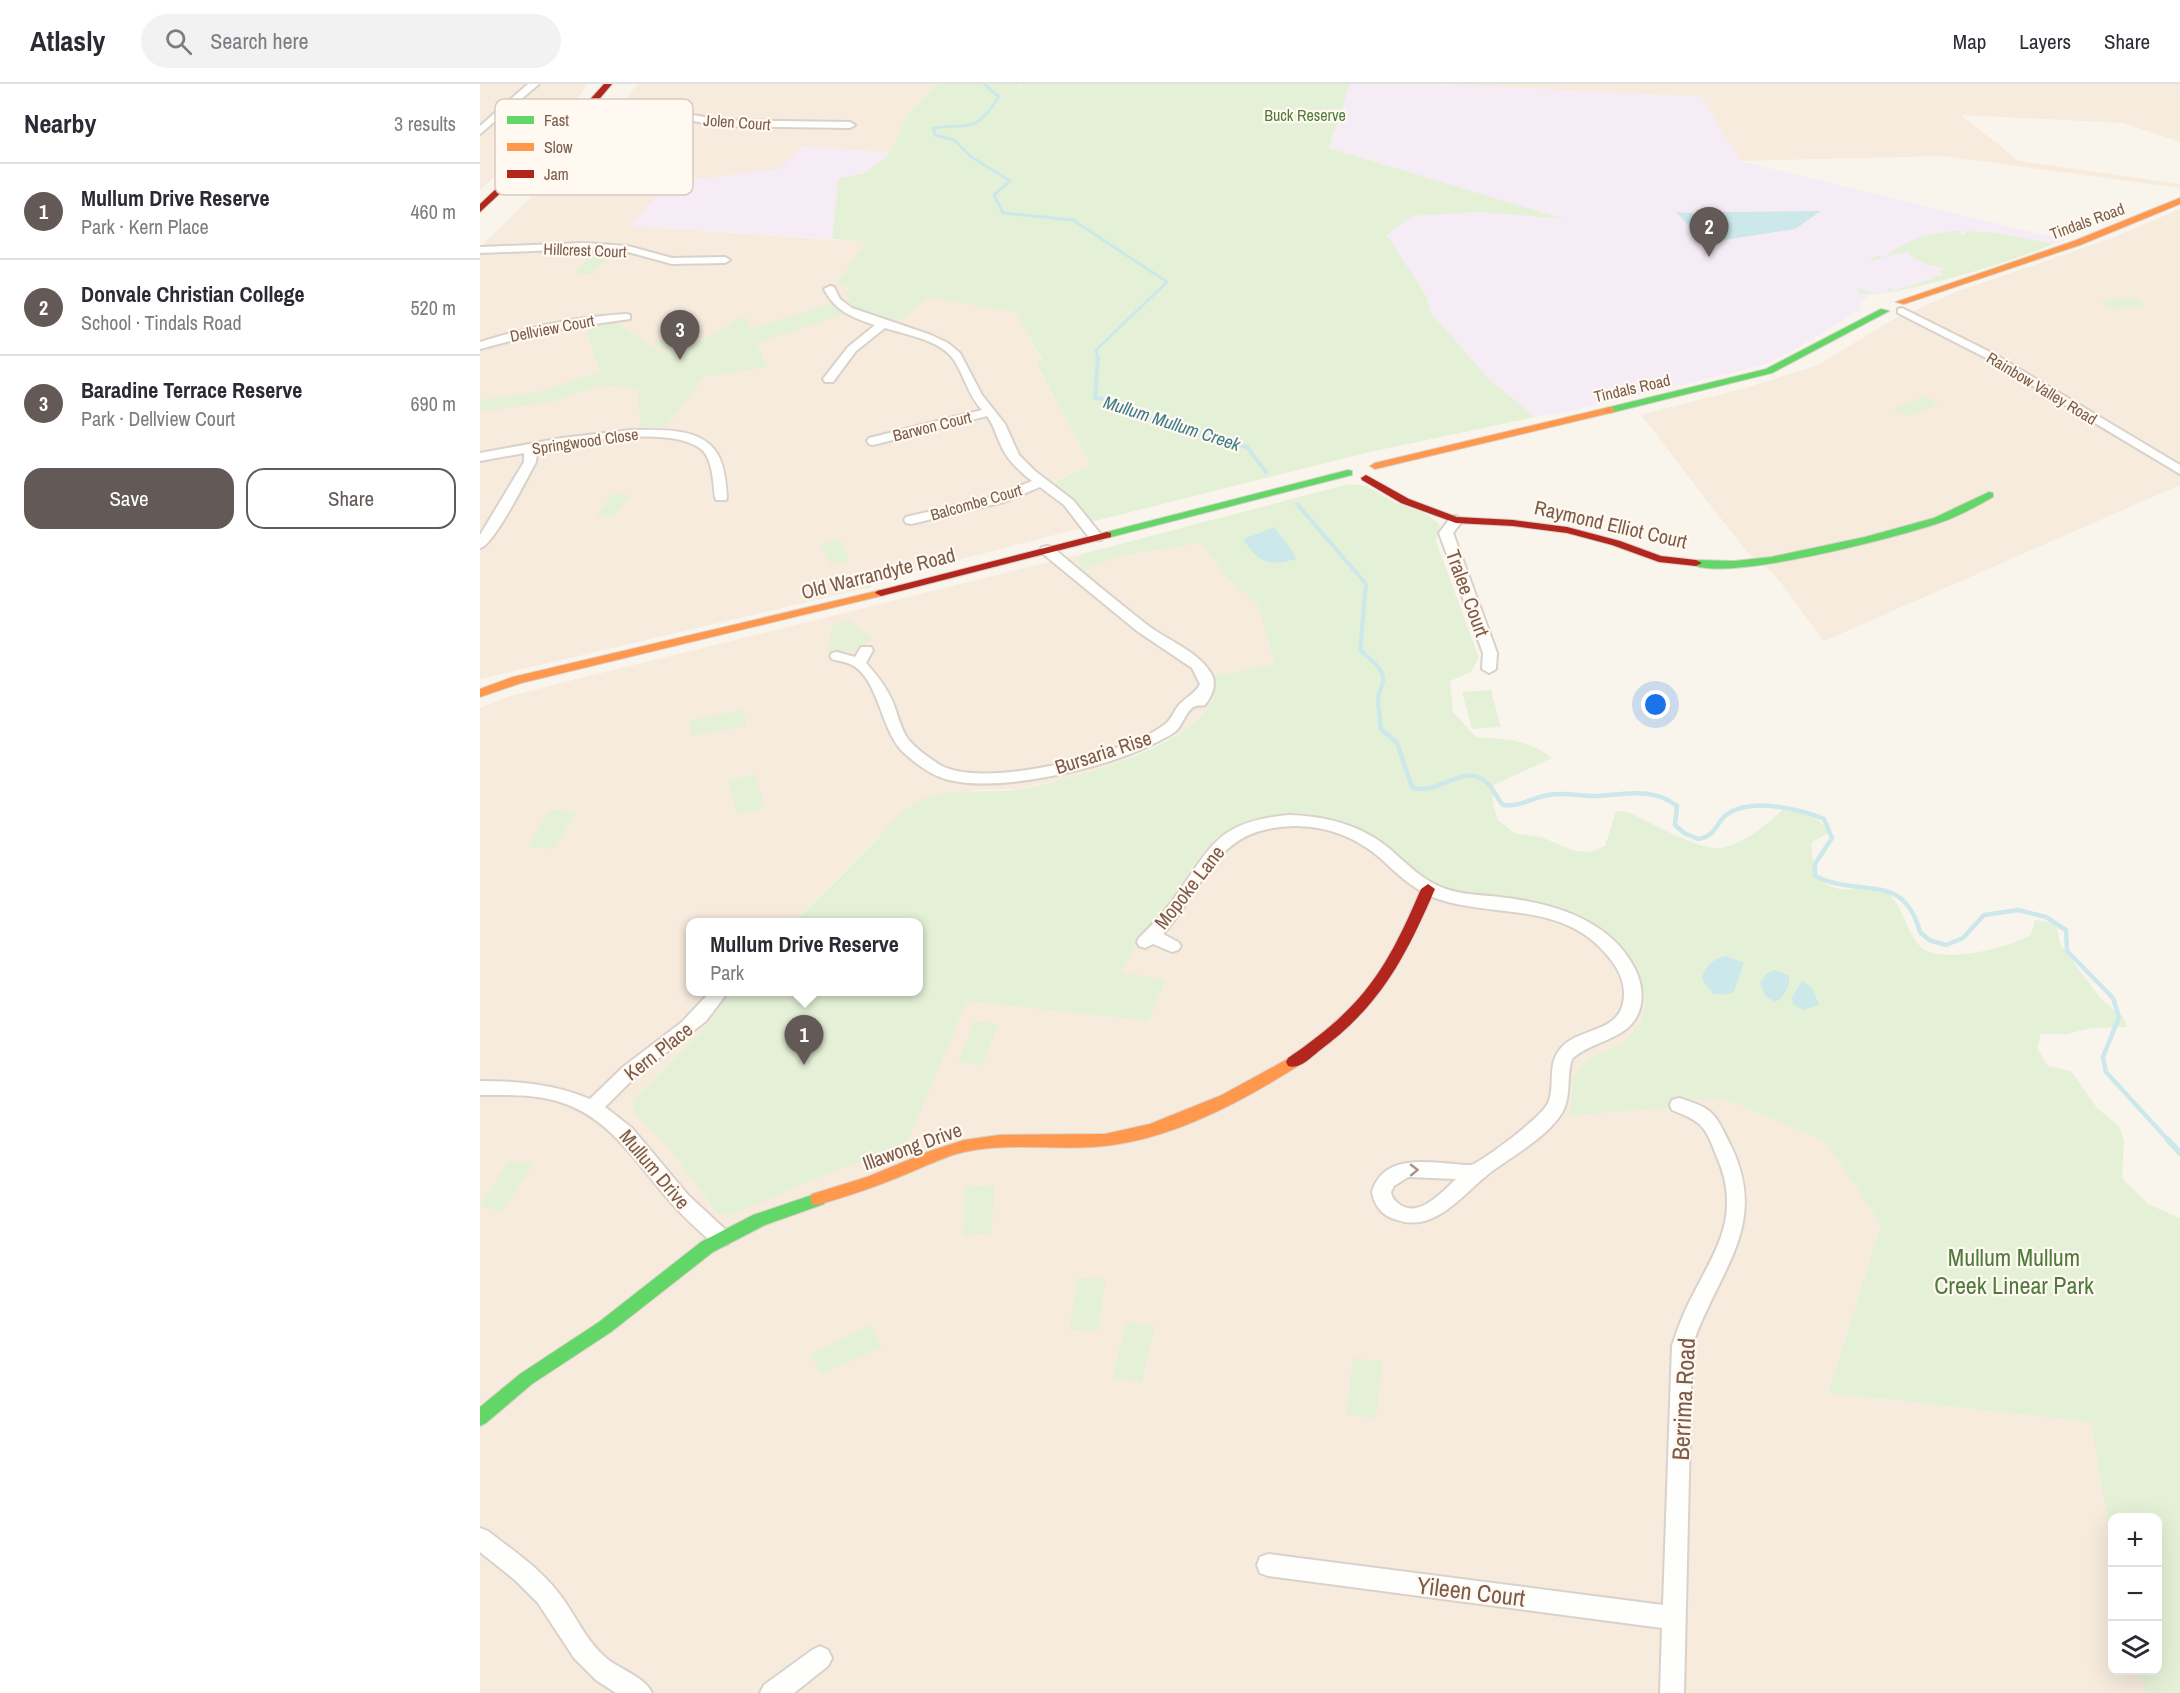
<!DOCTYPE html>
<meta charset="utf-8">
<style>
:root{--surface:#fff;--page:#f2f2f3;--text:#2b2b33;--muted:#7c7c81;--line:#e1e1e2;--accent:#635957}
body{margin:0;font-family:"Archivo Narrow",sans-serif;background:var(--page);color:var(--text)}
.controls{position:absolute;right:18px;bottom:18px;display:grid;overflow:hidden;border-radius:12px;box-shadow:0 6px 24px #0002}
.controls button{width:54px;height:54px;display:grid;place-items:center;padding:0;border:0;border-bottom:2px solid var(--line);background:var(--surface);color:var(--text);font:30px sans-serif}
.you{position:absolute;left:1176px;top:621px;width:21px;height:21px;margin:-15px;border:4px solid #fff;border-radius:50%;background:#1a73e8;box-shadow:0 0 0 9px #1a73e833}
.badge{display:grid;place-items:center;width:39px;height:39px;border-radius:50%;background:var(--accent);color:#fff;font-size:20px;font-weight:700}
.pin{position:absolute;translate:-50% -50px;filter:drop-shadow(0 2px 3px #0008)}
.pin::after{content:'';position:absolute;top:32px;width:21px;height:18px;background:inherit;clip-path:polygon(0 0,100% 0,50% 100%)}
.popup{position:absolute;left:206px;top:834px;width:237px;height:78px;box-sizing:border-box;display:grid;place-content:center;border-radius:12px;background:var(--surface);filter:drop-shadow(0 2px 4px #0005);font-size:20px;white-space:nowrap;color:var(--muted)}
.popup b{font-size:22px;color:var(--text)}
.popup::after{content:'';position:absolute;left:50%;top:100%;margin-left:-12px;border:12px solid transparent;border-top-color:var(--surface)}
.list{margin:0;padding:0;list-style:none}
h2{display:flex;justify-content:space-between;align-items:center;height:78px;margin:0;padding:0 24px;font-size:26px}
h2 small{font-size:20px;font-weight:400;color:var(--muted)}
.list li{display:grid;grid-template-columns:39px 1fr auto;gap:18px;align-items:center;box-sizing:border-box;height:96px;padding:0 24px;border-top:2px solid var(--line)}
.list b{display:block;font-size:22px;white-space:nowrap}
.list p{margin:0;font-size:20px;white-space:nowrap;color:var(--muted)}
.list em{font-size:20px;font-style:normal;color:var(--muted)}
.actions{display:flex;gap:12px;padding:18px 24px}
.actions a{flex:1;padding:14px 0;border:2px solid var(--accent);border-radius:18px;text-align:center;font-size:21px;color:var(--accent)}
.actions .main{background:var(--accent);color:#fff}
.icon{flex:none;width:33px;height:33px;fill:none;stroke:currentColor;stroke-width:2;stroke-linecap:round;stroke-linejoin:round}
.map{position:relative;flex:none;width:1700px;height:1609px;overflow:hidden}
header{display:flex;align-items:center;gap:36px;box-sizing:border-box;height:84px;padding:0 30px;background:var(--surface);border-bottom:2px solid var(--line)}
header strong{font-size:28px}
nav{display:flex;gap:33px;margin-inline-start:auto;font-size:21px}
.search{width:420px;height:54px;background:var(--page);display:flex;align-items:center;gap:15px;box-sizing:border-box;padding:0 21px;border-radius:33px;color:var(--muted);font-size:22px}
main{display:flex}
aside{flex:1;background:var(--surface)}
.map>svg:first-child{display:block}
</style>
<header>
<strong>Atlasly</strong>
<div class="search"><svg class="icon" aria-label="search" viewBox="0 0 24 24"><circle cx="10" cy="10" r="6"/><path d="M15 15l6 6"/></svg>Search here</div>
<nav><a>Map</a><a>Layers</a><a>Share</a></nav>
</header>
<main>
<aside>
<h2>Nearby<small>3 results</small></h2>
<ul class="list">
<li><span class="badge">1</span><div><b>Mullum Drive Reserve</b><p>Park · Kern Place</p></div><em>460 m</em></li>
<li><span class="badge">2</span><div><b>Donvale Christian College</b><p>School · Tindals Road</p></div><em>520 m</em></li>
<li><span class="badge">3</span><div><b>Baradine Terrace Reserve</b><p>Park · Dellview Court</p></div><em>690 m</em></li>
</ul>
<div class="actions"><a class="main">Save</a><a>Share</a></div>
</aside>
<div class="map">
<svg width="1700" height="1609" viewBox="0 0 1700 1609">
<rect width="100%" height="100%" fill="#f9f5ed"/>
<path fill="#f6ebdd" d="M0,0H107L93,20L0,106Z
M157,0H457L428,30L410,69L322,62L301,85L209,96L175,95L187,101L150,142L386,158L358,199L367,203V214L371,217L419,238L448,212L536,229L563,278L556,280L611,381L570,399L611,438L601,444L390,499L391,503L0,595V163L134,32Z
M960,0H1700V58L1643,39L1481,31L1539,77L1700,100V104L1463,72L1260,77L1222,13Z
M1700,125V401L1344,557L1295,491L1266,467L1161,331L1265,304L1338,281L1412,236L1476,208L1635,153Z
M721,459L743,489L779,523L794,580L735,592L736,604L730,622L710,643L637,679L594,693L538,705L496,706L429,722L314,838H210V908H438L488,917L668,937L641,888L662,850L702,802L719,773L736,754L778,736L808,732L865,741L889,751L912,767L991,812L1041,816L1086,828L1128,848L1152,878L1166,916L1161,940L1142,960L1111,973L1092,999L1090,1031L1196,1015H1244L1345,1057L1401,1141L1348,1309L1611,1338L1632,1466V1586L1657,1587L1667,1609H0V624L27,613L97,595L602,470L598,477L602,486L642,472Z"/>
<path fill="#f6ecf5" d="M870,0H960L1222,13L1260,77L1585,156L1507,183L1412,208L1391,209L1380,219L1381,225L1317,264L1283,281L1083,329L1055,333L1010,296L951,229L947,213L907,151L931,132L1001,128L1080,135L849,64Z
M322,62L410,69L385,89L358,96L352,155L150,142L186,101L174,95L192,88L209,96L300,85Z"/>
<path fill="#e5f1d7" d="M457,0H542L532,14L543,0H870L849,64L1084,135L1001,128L932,132L907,151L947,213L951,229L1010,296L1055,333L890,368L611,438L570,400L611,381L556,279L563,277L536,229L448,213L419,238L374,225L366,212L368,204L357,199L386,158L352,155L358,95L385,89L410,69L428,30Z
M1475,147H1480L1481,151H1486L1485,147L1518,149L1573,160C1546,173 1400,220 1378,208L1380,204L1392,209L1409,208L1407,205L1410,204L1413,207L1455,194L1453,191L1461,192L1463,189L1457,188L1468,184L1447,181L1429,171L1428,167L1388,178L1396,172L1405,173C1427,155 1447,150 1475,147Z
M110,172L128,173L113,190L94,189Z
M1658,214L1666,223L1628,225L1620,216Z
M352,219L366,230L277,259L287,283L224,293L186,343H160L158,305L121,301L71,318L0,328V316L62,307L120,288L104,240L130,237L139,240L182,269L223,256L265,232L271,245Z
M211,246L221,253L183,267L173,259Z
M1444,312L1460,320L1429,333L1413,325Z
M869,400L887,402L912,417L948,431L960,441L956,457L999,574L991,588L970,597L973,628L996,653C1025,655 1048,655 1072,674L1014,701L1013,720L1018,736L1034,749L1061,753L1095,767L1111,768L1125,762L1136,727L1148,728C1171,739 1210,761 1235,764C1255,766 1289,740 1302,726C1323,727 1335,732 1349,746L1347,750L1332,758C1330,765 1333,773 1334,781C1340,815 1378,803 1405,805C1422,820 1425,844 1439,861C1457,883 1530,863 1551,851L1555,836L1576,840L1580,860L1621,915L1644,934L1647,943L1612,944L1587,950H1561L1557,964L1568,982L1591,987L1617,1024L1639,1042L1644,1057L1642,1094L1668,1120L1700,1134V1609H1667L1657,1587L1678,1586V1434H1632V1466L1611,1338L1348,1309L1401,1141L1345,1057L1244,1015H1196L1189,1024L1090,1031L1092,998L1098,986L1111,973L1142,960L1161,939L1166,916L1152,878L1128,848L1086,828L1041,816L991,812L958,803L932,785L912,767L889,751L865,741L808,732L778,736L736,754L719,773L702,802L662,850L641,888L686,896L668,937L487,917L425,1064L346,1090L252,1131L238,1130L186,1060L154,1029L153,1016L223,946L251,908H438V838H314C341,812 368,785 394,758C405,746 417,731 430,722C463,700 504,711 541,705C589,696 703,665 729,622C735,613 735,602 734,592L794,580L779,523L743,489L721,459L642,472L602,486L598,477L602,470Z
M133,410L151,411L134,433L116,431Z
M360,455L370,477L351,481L341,460Z
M368,536L393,554L371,568L347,566L353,540Z
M1011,606L1021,643L992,645L982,608Z
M264,626L266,642L211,652L210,636Z
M275,690L285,724L257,731L248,697Z
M70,725L97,728L74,765L47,763Z
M494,937L518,940L503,981L478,978Z
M29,1076L53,1080L23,1127L0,1123Z
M514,1101L512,1149L483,1152L485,1103Z
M598,1194L626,1195L618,1247L589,1246Z
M646,1238L675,1242L662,1298L632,1294Z
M391,1240L402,1262L341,1291L330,1270Z
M873,1274L903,1277L896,1334L866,1331Z"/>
<path fill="#cde8eb" d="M1341,127L1315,145L1225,159L1196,128L1227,130L1240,128Z
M795,443C801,455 812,462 816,475C789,483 778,479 763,455Z
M1246,872L1264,879L1254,908L1243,911L1233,910L1222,895C1224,882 1233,875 1246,872Z
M1295,886L1309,892C1310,903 1304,914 1295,918L1285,912L1280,898L1287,889Z
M1322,897L1332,904L1339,921L1324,926L1313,920L1312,913Z"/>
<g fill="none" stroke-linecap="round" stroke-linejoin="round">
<path stroke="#cde8eb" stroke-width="3" d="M504,0L519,13C494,50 492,39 453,44L455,51L474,56L490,72L530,97L514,111L523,129L593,136L687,198L616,266L618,274"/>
<path stroke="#cde8eb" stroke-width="4" d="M618,273L615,314L632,316L661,331L767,363L786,388
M817,420L886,500L880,566C888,574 905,584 903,597C902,607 897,606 898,620"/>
<path stroke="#cde8eb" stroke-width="4.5" d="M898,618L901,645L917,659L932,703L934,704C959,711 984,678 1006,698C1014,704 1016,714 1023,721C1041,723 1052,714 1068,711C1084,708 1100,712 1116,712C1145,711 1172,702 1197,722L1195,741L1204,749L1218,755C1238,752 1236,736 1249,729C1274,714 1319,725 1344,735L1352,754L1335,780V792C1382,815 1423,786 1440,848L1449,856L1466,861L1483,854L1504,831L1538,826L1566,833L1586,846L1587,867L1633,914L1639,933L1623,973L1626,988L1689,1057"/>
<path stroke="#cde8eb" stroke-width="6" d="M1688,1056L1700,1069"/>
<g stroke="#d9d2cb" stroke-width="4">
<path id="street" d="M48,0H59L0,50V42Z
M108,20L187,26L240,36L370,38L375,41L370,44L240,42L187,32L105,25L103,23Z
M193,75L197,76V80C146,93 95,91 43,88L38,85L43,82L137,84Z
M103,159L148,162L192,174L245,173L250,176L245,179L192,180L148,168L103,165L0,169V163Z
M350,202L354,203L360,215L372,224L451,251L468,259L480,269L502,311L525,340L539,371L555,387L593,416L623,453L621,456H611L584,421L560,403L524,418L431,440L426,439L424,436L426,433L515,412L552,397C539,387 526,375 520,359C515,349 514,341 507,332L393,361L389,360L387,357L389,354L502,326C488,311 485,293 474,276C461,256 427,251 405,244L376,267L353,298H345L343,295L368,263L395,241C373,234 355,227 344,205Z
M1422,224L1516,271L1700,381V390L1508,275L1418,229V225Z
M146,230L150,231V235L72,246L0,265V258C48,243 96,233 146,230Z
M151,346C181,346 226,342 240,375C245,387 246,401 247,413L246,416H236L235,413C233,399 233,375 221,365C189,340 95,359 57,366L56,378C47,394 14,461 0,464V451L44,378V369L0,377V369L82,354Z
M976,432L983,436L973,449L1017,569L1016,585L1009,589L1002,585L1003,569L959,449L971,433Z
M567,462L572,463C603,489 634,515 666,540C686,556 719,567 732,591C737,601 731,613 725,621C722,622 719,621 716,622C707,624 703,640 697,646C692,651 684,654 677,658C630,683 522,709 469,696C452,692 436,680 423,668C401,646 399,598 374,582C368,578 358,577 352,575L350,572L352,569L357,568L375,573L381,563H391L393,566L386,579C397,591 408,605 414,621C418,632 421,645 428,655C436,665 449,674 460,681C503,706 646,670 684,641C692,636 694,625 701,619C708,612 716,609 720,600L712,584L657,547L562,469L560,466L562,463Z
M809,731C846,732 882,741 911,766C928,781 943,797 966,805C983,811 1002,811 1020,813C1072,819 1130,835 1155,885C1163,901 1165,922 1154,937C1139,957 1110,958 1092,975C1086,992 1092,1012 1082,1029C1066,1054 1035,1070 1011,1088C982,1110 955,1151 914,1135C902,1131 894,1121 892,1108C903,1070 945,1078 976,1080C982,1081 989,1082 994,1080C1009,1072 1064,1032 1069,1017C1075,999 1067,980 1081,964C1098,944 1137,949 1143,919C1147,902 1139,885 1128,872C1082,816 1015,835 955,814C932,805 917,789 899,773C866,745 822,735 780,747C732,760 715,816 683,850L698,858L701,862L698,866L692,868L673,860L665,864L659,862L657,858L659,854C671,842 683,830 693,816C732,763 735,738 809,731ZM928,1093L976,1095C962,1108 939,1135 919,1120C914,1116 912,1114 911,1108L914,1102Z
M230,908H248L226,937L155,993L125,1023L152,1044L208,1111L248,1148L251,1154L248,1160L241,1162L234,1160C218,1146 202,1132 188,1115C155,1077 129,1032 77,1017C52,1010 26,1011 0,1011V997C39,997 74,1000 110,1015L143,983L202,938Z
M1199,1014C1234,1025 1234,1028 1250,1060C1291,1142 1237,1187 1212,1262L1204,1609H1180L1182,1544L788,1492L780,1489L777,1481L780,1473L788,1470L1183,1521L1192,1262C1198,1243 1205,1225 1215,1207C1229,1179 1248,1150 1247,1117C1247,1101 1243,1087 1237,1073C1225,1042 1223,1038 1192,1026L1190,1021L1192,1016Z
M0,1444L8,1447C32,1466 58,1483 77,1507C95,1529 104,1555 126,1574C139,1585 165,1593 172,1609H136L116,1596L94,1574L58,1519L35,1496L0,1468Z
M340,1562L348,1566L352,1574L348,1582L314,1609H280L284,1601L332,1566Z"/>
</g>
<g stroke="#d9d0c9" stroke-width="2">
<path id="fast" d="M1401,225L1409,227L1292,289L1130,329L1125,326L1126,324L1286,285Z
M868,386L872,387V391L627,454L622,451L623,449Z
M1509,408L1513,409V413C1495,423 1478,433 1459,439C1422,452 1237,501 1210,479L1216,476L1254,477L1291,473L1385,453L1454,434Z
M338,1109L344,1110L346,1115L344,1120L285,1141L233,1168L131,1248L52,1300L6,1339L0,1342V1323L40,1290L119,1238L221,1158L273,1131Z"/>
</g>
<g stroke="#d9d0c9" stroke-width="2">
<path id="slow" d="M1700,114V120L1600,161L1424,220L1416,218L1594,157Z
M1130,323L1134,324V328L895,385L890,382L895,379Z
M401,506L405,507V511L41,599L0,613V605L33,593Z
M813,972L818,974L820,978L818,982C761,1018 694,1054 625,1062C578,1067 531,1058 484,1068C463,1073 444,1083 424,1091C396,1103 367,1112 338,1121L332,1120L330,1115L332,1110L387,1093L450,1067L484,1056L519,1051L625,1050L670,1040L742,1011Z"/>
</g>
<g stroke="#d9d0c9" stroke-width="2">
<path id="jam" d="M124,0H132L111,25L0,128V120L105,21Z
M886,391L929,415L977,433L1033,436L1087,443L1140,457L1181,472L1216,476L1222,479L1216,482L1179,478L1132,461L1087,449L1033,442L976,439L921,419L882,396L881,394Z
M627,448L631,449V453L401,512L395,509L397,507Z
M948,800L955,805C925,874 901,921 839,967C830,974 819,986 808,982L806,978L808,974C883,923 906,887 941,805Z"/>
</g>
<use href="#street" fill="#fefefc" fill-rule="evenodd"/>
<use href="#fast" fill="#63d668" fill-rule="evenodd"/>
<use href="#slow" fill="#ff974d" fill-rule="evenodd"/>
<use href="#jam" fill="#b3261e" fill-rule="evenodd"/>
</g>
<defs><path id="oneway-chevron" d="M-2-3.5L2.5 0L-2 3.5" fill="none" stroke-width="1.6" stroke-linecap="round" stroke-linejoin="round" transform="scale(1.5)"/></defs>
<use stroke="#aa9488" href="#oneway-chevron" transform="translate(934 1086) rotate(-1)"/>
<g text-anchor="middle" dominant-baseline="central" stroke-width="4.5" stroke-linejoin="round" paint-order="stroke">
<g font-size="16" fill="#4f7c3c" stroke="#fff9f1">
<text x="825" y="31">Buck Reserve</text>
</g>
<g font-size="16" fill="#7c5b49" stroke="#fff9f1">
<text transform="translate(257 38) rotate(4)">Jolen Court</text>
<text transform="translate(1607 137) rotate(-20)">Tindals Road</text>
<text transform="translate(105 166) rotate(2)">Hillcrest Court</text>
<text transform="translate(72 244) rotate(-11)">Dellview Court</text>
<text transform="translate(1152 304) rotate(-13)">Tindals Road</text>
<text transform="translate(1562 304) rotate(31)">Rainbow Valley Road</text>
<text transform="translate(452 342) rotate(-14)">Barwon Court</text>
<text transform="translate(105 357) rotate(-8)">Springwood Close</text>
<text transform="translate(496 418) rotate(-16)">Balcombe Court</text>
</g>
<g font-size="18" font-style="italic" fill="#3d7c8a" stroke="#fff9f1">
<text transform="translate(692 339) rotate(18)">Mullum Mullum Creek</text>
</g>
<g font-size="20" fill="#7c5b49" stroke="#fff9f1">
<text transform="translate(1131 440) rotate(13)">Raymond Elliot Court</text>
<text transform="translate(398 489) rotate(-14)">Old Warrandyte Road</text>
<text transform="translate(988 509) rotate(70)">Tralee Court</text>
<text transform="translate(623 668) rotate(-18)">Bursaria Rise</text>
<text transform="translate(709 803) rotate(-52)">Mopoke Lane</text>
<text transform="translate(178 967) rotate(-38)">Kern Place</text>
<text transform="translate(432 1062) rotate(-20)">Illawong Drive</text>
<text transform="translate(175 1085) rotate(50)">Mullum Drive</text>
</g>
<g font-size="24" fill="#4f7c3c" stroke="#fff9f1">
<text x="1534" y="1173">Mullum Mullum<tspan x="1534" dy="28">Creek Linear Park</tspan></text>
</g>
<g font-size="24" fill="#7c5b49" stroke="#fff9f1">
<text transform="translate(1203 1315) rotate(-87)">Berrima Road</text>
<text transform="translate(991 1507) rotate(7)">Yileen Court</text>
</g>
</g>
<rect x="15" y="15" width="198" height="96" rx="9" fill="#fff9f1" stroke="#d8cabf" stroke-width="1.5"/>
<rect x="27" y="32" width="27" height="8" fill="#63d668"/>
<rect x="27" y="59" width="27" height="8" fill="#ff974d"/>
<rect x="27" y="86" width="27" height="8" fill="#b3261e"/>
<g font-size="16" fill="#7c5b49">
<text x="64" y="42">Fast</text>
<text x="64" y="69">Slow</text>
<text x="64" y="96">Jam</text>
</g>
</svg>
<div class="controls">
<button>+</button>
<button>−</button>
<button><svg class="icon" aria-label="layers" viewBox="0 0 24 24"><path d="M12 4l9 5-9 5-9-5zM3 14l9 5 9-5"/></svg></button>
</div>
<div class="you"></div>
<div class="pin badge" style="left:324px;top:981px">1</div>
<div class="popup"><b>Mullum Drive Reserve</b>Park</div>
<div class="pin badge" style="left:1229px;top:173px">2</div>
<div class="pin badge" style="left:200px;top:276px">3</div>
</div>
</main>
